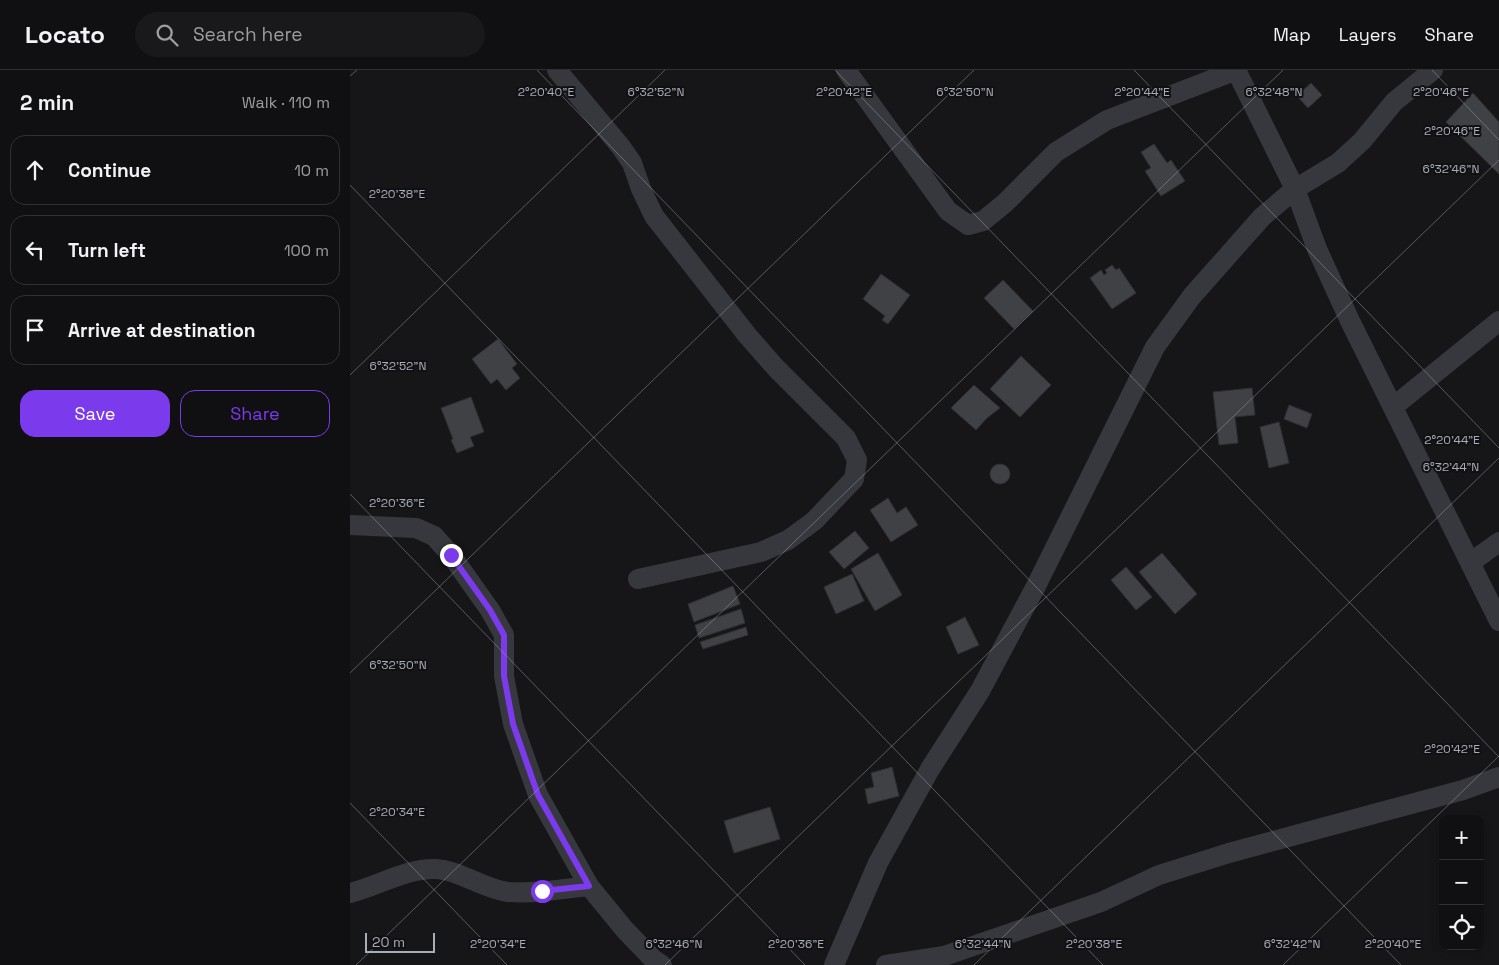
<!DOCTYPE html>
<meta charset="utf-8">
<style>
:root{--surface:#101012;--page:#19191b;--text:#f1f3f6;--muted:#9c9d9f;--line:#303032;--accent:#7c3aed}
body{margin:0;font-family:"Space Grotesk",sans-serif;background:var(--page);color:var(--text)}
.controls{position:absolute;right:15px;bottom:15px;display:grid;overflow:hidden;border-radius:10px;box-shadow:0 2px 8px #0003}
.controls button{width:45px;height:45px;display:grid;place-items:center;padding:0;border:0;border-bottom:1px solid var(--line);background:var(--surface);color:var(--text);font:25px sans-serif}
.scale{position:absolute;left:15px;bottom:12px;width:70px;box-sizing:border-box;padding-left:5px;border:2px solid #a8adb8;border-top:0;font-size:14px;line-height:18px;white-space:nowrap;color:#a8adb8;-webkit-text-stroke:4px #111113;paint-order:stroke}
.stop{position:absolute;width:15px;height:15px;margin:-11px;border:4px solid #7c3aed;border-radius:50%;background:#fff}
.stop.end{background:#7c3aed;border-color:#fff;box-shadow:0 1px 5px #0008}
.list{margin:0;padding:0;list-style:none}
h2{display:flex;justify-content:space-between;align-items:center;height:65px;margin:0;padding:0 20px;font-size:21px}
h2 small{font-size:16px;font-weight:400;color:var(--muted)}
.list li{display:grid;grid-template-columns:32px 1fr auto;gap:15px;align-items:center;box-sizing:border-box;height:70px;margin:0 10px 10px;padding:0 10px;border:1px solid var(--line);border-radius:15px}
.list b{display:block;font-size:19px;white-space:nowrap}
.list em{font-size:16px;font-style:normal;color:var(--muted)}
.actions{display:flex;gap:10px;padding:15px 20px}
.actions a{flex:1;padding:11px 0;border:1px solid var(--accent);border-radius:15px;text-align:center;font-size:18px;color:var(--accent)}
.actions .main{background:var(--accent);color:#fff}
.icon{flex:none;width:28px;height:28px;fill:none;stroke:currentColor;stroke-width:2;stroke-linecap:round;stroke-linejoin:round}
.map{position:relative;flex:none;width:1149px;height:895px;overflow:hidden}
header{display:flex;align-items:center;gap:30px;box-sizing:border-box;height:70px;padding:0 25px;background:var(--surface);border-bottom:1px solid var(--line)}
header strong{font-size:24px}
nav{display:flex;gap:28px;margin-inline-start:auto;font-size:18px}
.search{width:350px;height:45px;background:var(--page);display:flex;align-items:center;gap:12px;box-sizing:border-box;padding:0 18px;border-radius:28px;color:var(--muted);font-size:19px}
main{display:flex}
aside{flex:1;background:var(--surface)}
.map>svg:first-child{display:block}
</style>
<header>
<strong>Locato</strong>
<div class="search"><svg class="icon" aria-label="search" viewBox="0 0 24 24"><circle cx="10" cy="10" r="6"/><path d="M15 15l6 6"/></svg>Search here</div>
<nav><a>Map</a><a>Layers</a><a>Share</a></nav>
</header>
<main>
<aside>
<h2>2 min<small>Walk · 110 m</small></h2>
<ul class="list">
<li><svg class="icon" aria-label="ahead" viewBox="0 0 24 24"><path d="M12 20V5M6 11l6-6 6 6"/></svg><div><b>Continue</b></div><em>10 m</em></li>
<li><svg class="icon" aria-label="left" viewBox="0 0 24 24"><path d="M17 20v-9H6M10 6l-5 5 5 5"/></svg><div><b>Turn left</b></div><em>100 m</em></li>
<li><svg class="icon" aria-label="arrive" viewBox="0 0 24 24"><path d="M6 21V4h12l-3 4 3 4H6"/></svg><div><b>Arrive at destination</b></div></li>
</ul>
<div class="actions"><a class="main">Save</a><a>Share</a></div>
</aside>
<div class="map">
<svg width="1149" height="895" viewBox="0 0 1149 895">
<rect width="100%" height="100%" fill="#161618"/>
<path fill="#404145" stroke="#303034" d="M961,13L972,25L958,38L947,26Z
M1123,23L1149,52V104L1096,52Z
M804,74L817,93L821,90L835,111L811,126L795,101L801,98L791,82Z
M762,195L766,200L769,198L786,223L762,239L740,208L751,200L754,205L757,203L755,200Z
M531,204L560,225L538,254L532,250L535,246L513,229Z
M653,210L683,241L664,259L634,228Z
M148,269L167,294L162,298L170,308L156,320L147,309L141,314L122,289Z
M671,286L701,315L670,347L640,319Z
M624,315L650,338L637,348L626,360L601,338Z
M902,318L905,345L885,347L888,373L869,375L863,322Z
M121,327L134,362L120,367L124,376L107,383L101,370L103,369L91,338Z
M939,335L962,344L957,358L934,349Z
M929,352L939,393L919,398L910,357Z
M640 404a10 10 0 1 1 20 0a10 10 0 1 1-20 0Z
M538,428L547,443L556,437L568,455L541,472L520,440Z
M505,461L519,478L494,499L479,482Z
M528,483L552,525L525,541L501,499Z
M812,483L847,524L825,544L789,502Z
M776,497L802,527L786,540L761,510Z
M502,504L514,531L486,544L474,517Z
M383,516L390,534L344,552L338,534Z
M391,539L395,553L349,568L345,555Z
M615,547L629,575L608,584L596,557Z
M396,557L398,565L353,579L350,572Z
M542,697L549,726L518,734L515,719L524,717L521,703Z
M420,737L430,769L384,783L374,751Z"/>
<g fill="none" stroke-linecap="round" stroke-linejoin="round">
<path stroke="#37383d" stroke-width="20" d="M207,0L271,77L282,93L291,119L304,146L397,265L426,298L496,368L507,390L504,409L464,451L438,470L411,482L288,509
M496,0L598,141L618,155L633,151L655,133L706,82L757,50L887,0
M886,0L945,119L967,179L1000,251L1149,551
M1043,337L1149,251
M0,455L66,458L84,466L101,485L140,540L154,565V606L163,654L188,725L239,816L275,860L303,889L312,895
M1120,493L1149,472
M0,823C28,816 57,798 85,799C110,800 133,819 158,822C184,824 213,819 239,816
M484,895L528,793L580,699L630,621L686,516L805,277L842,226L912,147L945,119L988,93L1012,71L1044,32L1083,0
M536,895L594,886L751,832L809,805L879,783L1113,720L1149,707"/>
</g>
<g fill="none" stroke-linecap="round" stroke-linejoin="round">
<path stroke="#7c3aed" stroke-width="6" d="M101,485L140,540L154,565V606L163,654L188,725L239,816L192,821"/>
</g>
<path fill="none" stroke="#a8adb8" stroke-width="1" stroke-opacity="0.45" d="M187,0L1051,895M485,0L1149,687M784,0L1149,378M1082,0L1149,70M0,6L7,0M0,115L753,895M0,305L315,0M0,424L455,895M0,603L624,0M0,733L157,895M6,895L933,0M315,895L1149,90M624,895L1149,388M933,895L1149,686"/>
<g font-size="12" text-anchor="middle" fill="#a8adb8" stroke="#111113" stroke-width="4" stroke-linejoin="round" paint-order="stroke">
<text x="306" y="26">6°32'52"N</text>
<text x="615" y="26">6°32'50"N</text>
<text x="924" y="26">6°32'48"N</text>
<text x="494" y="26">2°20'42"E</text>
<text x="792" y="26">2°20'44"E</text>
<text x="1091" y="26">2°20'46"E</text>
<text x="196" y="26">2°20'40"E</text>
<text x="1102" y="65">2°20'46"E</text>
<text x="1101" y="103">6°32'46"N</text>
<text x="47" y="128">2°20'38"E</text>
<text x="48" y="300">6°32'52"N</text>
<text x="1102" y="374">2°20'44"E</text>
<text x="1101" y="401">6°32'44"N</text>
<text x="47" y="437">2°20'36"E</text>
<text x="48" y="599">6°32'50"N</text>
<text x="1102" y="683">2°20'42"E</text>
<text x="47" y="746">2°20'34"E</text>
<text x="148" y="878">2°20'34"E</text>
<text x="446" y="878">2°20'36"E</text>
<text x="744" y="878">2°20'38"E</text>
<text x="1043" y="878">2°20'40"E</text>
<text x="324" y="878">6°32'46"N</text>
<text x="633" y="878">6°32'44"N</text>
<text x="942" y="878">6°32'42"N</text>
</g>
</svg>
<div class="controls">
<button>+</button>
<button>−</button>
<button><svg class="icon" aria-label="locate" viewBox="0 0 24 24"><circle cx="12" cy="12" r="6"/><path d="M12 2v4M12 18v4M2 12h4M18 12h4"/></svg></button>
</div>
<div class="scale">20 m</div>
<div class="stop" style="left:192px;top:821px"></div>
<div class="stop end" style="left:101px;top:485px"></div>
</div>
</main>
